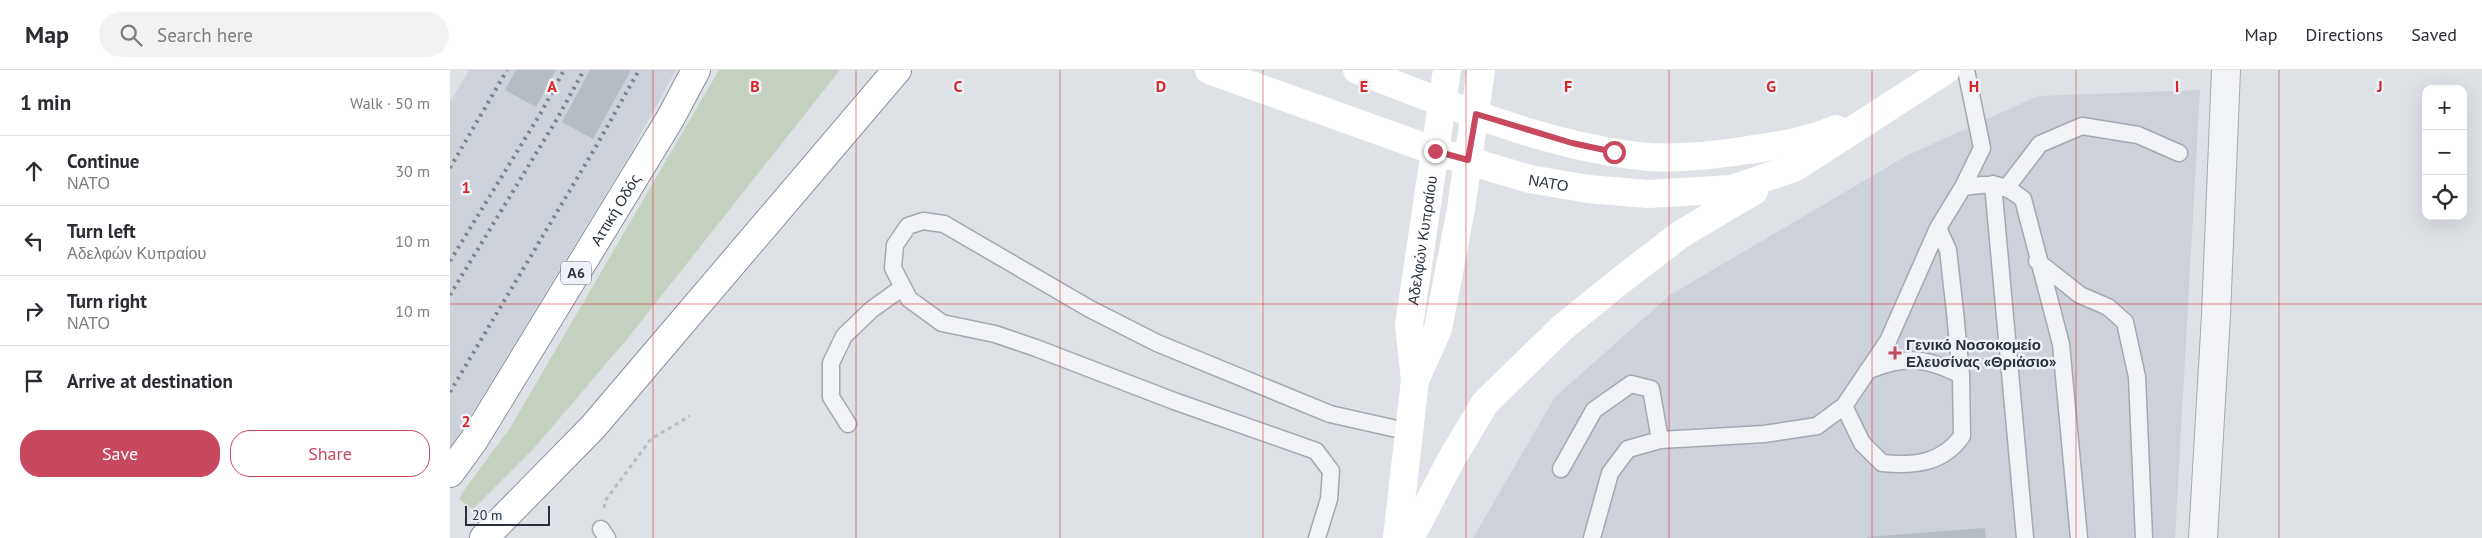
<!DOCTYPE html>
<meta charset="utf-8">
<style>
:root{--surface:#fff;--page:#f2f2f3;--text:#2b2b33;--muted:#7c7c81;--line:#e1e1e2;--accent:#c84860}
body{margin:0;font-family:"PT Sans",sans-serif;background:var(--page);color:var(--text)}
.controls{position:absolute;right:15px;top:15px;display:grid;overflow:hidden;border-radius:10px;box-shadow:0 5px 20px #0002}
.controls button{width:45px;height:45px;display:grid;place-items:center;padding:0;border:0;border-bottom:1px solid var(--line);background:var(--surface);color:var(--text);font:25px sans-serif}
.scale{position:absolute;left:15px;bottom:12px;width:85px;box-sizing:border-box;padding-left:5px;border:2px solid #28313d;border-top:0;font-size:14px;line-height:18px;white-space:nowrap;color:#28313d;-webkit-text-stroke:4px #eef1f5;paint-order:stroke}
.stop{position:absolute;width:15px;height:15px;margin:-11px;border:4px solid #c84860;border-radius:50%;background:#fff}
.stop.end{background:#c84860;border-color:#fff;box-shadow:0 1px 5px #0008}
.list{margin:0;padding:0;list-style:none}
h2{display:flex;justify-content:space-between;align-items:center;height:65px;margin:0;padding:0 20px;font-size:21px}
h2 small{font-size:16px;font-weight:400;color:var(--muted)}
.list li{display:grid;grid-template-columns:32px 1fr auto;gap:15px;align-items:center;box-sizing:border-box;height:70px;padding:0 20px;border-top:1px solid var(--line)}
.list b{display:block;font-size:19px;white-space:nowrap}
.list p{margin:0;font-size:16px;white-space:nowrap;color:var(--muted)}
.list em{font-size:16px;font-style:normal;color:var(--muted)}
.actions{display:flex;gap:10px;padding:15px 20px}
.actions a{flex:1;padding:11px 0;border:1px solid var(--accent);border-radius:20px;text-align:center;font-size:18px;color:var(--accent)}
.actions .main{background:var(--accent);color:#fff}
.icon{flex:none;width:28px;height:28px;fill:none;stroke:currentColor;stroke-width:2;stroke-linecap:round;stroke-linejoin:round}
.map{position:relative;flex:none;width:2032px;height:468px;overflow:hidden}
header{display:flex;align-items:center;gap:30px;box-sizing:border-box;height:70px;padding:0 25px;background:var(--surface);border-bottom:1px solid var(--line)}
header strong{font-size:24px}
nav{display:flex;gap:28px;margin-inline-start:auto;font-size:18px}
.search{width:350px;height:45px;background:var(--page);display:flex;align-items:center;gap:12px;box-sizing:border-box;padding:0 18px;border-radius:28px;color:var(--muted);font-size:19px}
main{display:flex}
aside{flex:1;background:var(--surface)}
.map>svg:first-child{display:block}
</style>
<header>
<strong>Map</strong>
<div class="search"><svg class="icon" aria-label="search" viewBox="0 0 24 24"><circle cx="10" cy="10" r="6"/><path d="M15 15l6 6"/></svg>Search here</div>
<nav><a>Map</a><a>Directions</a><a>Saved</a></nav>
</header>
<main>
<aside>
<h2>1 min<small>Walk · 50 m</small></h2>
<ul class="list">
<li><svg class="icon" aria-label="ahead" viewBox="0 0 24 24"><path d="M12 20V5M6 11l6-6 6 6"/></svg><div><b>Continue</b><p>ΝΑΤΟ</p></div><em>30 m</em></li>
<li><svg class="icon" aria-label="left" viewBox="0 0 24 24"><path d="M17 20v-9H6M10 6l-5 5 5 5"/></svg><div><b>Turn left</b><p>Αδελφών Κυπραίου</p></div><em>10 m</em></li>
<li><svg class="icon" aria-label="right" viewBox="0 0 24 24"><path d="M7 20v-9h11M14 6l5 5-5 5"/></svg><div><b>Turn right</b><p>ΝΑΤΟ</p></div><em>10 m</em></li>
<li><svg class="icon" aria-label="arrive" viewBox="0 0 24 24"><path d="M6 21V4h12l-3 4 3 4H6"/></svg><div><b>Arrive at destination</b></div></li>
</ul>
<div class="actions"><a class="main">Save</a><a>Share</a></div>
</aside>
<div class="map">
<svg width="2032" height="468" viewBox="0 0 2032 468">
<rect width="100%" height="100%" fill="#dee2e7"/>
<path fill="#cdd1d9" d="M19,0H226L177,89L0,379V32Z
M1750,20L1725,468H1023L1105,327L1220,225L1456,86L1588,26Z"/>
<path fill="#c5d1c0" d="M269,0H390L178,268L86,376L23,439L9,429L12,423L60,358Z"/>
<path fill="#b6bcc4" d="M66,0H106L86,37L55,20Z
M140,0H181L143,69L112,52Z
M1535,458L1536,468H1417V467Z"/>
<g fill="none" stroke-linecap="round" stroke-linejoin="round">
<g stroke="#a4a9b1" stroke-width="19">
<path id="service" d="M1543,114L1575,468
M1513,117C1542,114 1548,110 1573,129L1611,274L1629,468
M1557,117L1590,74L1632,56L1688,65L1729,83
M1587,191L1630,225L1658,237L1675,252L1687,307L1694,468
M1417,301C1454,285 1475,287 1511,305
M1394,336L1412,373L1432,393C1464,396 1492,394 1512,366L1511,305L1505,242L1498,180L1488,158
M398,354L381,327V293L394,266L421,240L453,217
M1111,399L1144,340L1181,314L1201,319L1210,370
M151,459L157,468
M867,468L879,429L881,401L866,381L724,331L586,278L545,264L492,253L459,229L443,198L445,175L458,156L473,151L494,154L640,239L707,273L880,344L960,362
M1142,468L1160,403L1178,379L1210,370L1314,364L1367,356L1394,336L1438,271L1488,158L1513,117L1532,78L1516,0"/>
</g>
<g stroke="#a4a9b1" stroke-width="30">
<path id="minor" d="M1753,468L1766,245L1776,0"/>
</g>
<g stroke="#86909d" stroke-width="30">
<g id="motorway">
<path id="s3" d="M0,403L24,370L220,49L246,0"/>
<path d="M34,468L143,357L447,0"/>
</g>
</g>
<path stroke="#b9bdc2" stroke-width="3" stroke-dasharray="4 4" stroke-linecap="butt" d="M154,438L155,431L201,369L240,346"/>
<use href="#service" stroke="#f1f3f6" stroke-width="16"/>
<use href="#minor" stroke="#f1f3f6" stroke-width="28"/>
<g stroke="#fff" stroke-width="28">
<path id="s1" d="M759,0L985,81L1080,109L1138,119L1198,124L1282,119L1344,98L1496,0"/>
<path d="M907,0C1001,35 1098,78 1200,87C1232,89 1266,85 1298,80C1328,76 1358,71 1386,59"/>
<path d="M966,308L988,259L1011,139L1031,0"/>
<path id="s2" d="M947,468L965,310L959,255L997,0"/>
<path d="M960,468L1001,390L1035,333L1112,258L1166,214L1231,164L1304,121"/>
</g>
<use href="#motorway" stroke="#fff" stroke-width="28"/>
<path stroke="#788290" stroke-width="4" stroke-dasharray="2.5 5" stroke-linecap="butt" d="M0,98L57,0
M0,191L92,41L114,0
M0,225L107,49L134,0
M0,322L148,73L189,0"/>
</g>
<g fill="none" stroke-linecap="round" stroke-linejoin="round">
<path stroke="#c84860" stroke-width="6" d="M985,81L1018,90L1026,44L1122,73L1164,82"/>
</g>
<path fill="none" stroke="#d62828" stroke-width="1" stroke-opacity="0.55" d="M203,0V468M406,0V468M610,0V468M813,0V468M1016,0V468M1219,0V468M1422,0V468M1626,0V468M1829,0V468M0,234H2032"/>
<path fill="#c84860" stroke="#eef1f5" stroke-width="2" d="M1442.5 275.5h5v5h5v5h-5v5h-5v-5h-5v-5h5z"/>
<g text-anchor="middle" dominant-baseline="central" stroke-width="5" stroke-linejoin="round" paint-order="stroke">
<rect fill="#eef1f5" stroke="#636b74" stroke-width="1" x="111" y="191.5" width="30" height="23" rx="4"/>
<g font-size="14" font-weight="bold" fill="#28313d">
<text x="126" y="203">Α6</text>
</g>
<g font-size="15" fill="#28313d" stroke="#eef1f5">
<text stroke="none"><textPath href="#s1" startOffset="358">ΝΑΤΟ</textPath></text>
<text stroke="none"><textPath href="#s3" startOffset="311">Αττική Οδός</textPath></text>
<text stroke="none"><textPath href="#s2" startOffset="300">Αδελφών Κυπραίου</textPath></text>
</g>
<g font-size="15" font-weight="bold" fill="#28313d" stroke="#eef1f5" text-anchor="start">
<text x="1456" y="274">Γενικό Νοσοκομείο<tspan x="1456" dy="17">Ελευσίνας «Θριάσιο»</tspan></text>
</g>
</g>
<g font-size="16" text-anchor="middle" font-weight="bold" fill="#d62828" stroke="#eef1f5" stroke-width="5" stroke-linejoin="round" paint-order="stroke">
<text x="102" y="22">A</text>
<text x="305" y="22">B</text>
<text x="508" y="22">C</text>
<text x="711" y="22">D</text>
<text x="914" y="22">E</text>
<text x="1118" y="22">F</text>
<text x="1321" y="22">G</text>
<text x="1524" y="22">H</text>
<text x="1727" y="22">I</text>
<text x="1930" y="22">J</text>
<text x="16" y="123">1</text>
<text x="16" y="357">2</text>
</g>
</svg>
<div class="controls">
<button>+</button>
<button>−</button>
<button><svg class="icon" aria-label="locate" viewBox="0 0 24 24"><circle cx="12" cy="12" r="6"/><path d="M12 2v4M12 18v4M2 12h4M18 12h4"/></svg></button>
</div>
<div class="scale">20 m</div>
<div class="stop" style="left:1164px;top:82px"></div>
<div class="stop end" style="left:985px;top:81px"></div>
</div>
</main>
